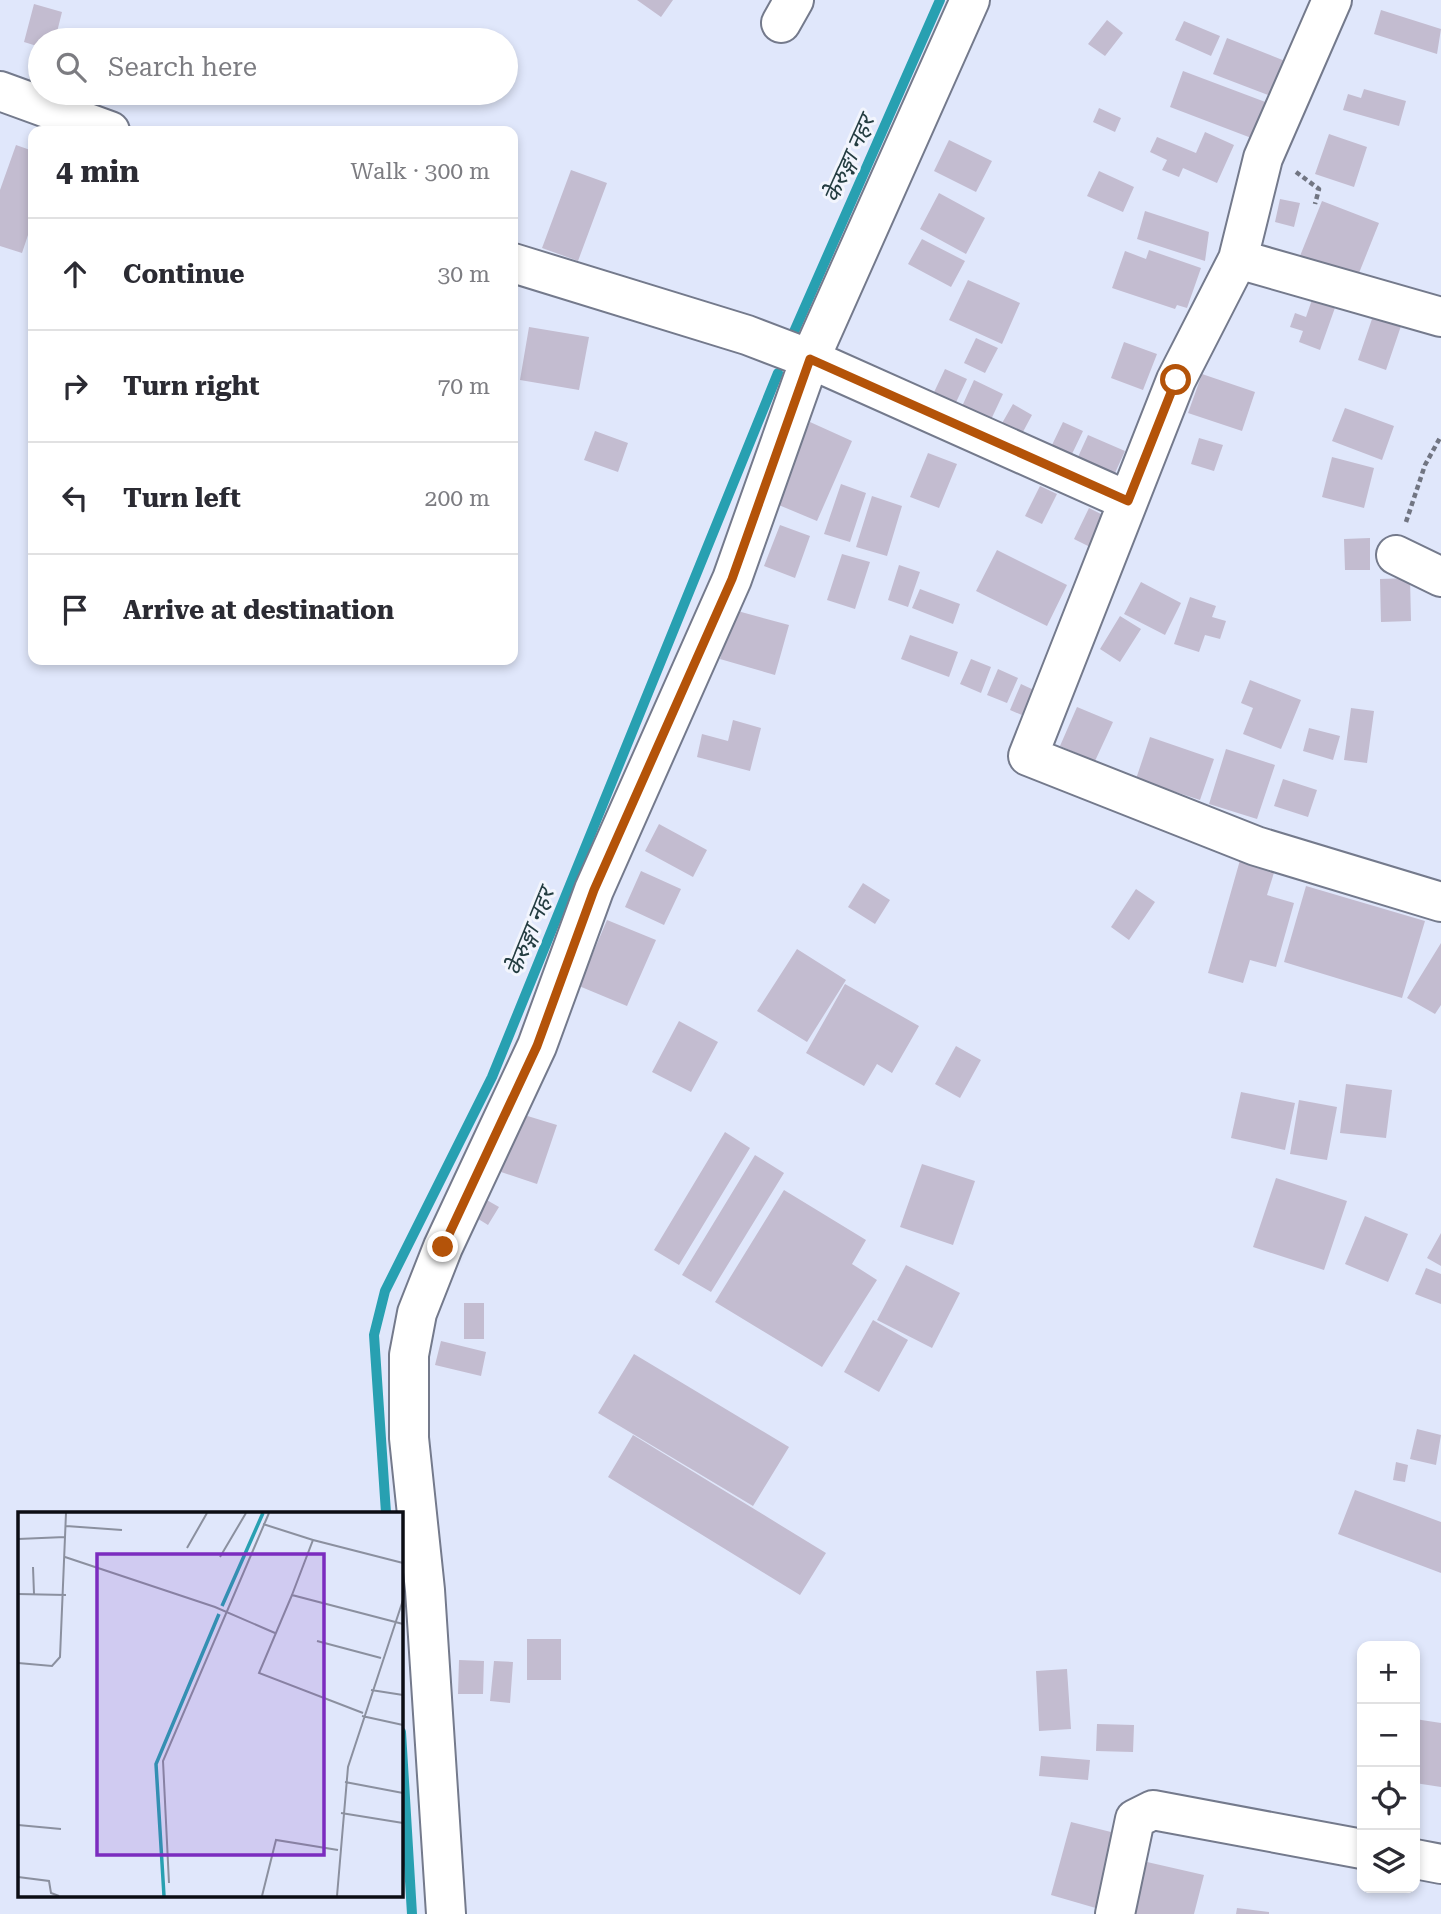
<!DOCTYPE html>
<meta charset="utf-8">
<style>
:root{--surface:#fff;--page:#f7f7f7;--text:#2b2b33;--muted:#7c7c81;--line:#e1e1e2}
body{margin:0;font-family:"Roboto Serif","Noto Sans Devanagari",serif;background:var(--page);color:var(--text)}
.controls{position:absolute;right:21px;bottom:21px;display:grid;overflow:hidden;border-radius:14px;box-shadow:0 4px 10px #0003}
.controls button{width:63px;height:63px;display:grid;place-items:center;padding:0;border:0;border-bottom:2px solid var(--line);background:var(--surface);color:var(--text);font:35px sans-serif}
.stop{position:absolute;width:21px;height:21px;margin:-16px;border:5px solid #b45309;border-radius:50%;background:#fff}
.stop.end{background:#b45309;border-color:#fff;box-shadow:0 2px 7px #0008}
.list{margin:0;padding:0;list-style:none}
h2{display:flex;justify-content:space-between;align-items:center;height:91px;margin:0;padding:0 28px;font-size:30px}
h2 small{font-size:23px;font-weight:400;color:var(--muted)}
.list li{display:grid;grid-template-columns:46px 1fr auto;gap:21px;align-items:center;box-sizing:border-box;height:112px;padding:0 28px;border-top:2px solid var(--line)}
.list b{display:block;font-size:26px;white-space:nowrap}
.list em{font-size:23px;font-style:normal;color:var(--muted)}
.icon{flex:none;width:38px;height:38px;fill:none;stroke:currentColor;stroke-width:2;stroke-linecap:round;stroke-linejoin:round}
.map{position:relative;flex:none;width:1441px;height:1914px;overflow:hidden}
.search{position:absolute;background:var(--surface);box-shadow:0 4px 10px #0003;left:28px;top:28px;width:490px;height:77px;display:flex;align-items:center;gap:18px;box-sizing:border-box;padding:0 24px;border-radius:38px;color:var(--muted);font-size:26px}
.panel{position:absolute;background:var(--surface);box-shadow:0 4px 10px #0003;left:28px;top:126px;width:490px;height:539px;border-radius:14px}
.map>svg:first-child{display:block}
</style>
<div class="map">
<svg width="1441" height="1914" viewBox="0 0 1441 1914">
<rect width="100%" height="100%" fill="#e0e7fb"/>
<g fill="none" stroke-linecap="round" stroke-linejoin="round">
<path stroke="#28a0b1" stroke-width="10" d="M793,334L940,0
M386,1513L374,1335L385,1291L492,1077L778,373
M401,1732L412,1914"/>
</g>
<path fill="#c3bcd0" d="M637,0H673L661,17Z
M34,4L62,12L55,40H40V47L24,42Z
M1381,10L1441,29L1437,54L1374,34Z
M1107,20L1123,33L1105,56L1088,44Z
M1184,21L1220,36L1211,56L1175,40Z
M1227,38L1295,65L1281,100L1213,74Z
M1183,71L1268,103L1254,139L1170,107Z
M1364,89L1406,101L1399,126L1343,110L1348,94L1361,98Z
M1099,108L1121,118L1115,132L1093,122Z
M1205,132L1234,145L1217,183L1183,168L1179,177L1162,170L1167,160L1150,152L1157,137L1196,153Z
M1329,134L1367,147L1354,187L1315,174Z
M949,140L992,161L976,192L934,171Z
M16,145L33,151V220L22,253L0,246V190Z
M571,170L607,183L578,261L542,248Z
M1099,171L1134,187L1123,212L1087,196Z
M939,193L985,218L966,254L920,229Z
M1280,199L1300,203L1294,227L1275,222Z
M1322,201L1379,223L1353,288L1296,266Z
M1145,211L1209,232L1205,261L1137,239Z
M922,239L965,261L951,287L908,264Z
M1149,250L1201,268L1187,308L1177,305L1175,309L1112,288L1125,251L1146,259Z
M968,280L1020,303L1002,344L949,320Z
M1314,294L1337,302L1320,350L1299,342L1303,331L1290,327L1295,313L1306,317Z
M1373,316L1401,326L1386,370L1358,360Z
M529,327L589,337L579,390L520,380Z
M976,338L998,348L985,373L964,363Z
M1124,342L1157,354L1143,390L1111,378Z
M945,369L967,379L950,415L928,405Z
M1202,374L1255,392L1242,431L1188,413Z
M974,380L1003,394L988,426L959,413Z
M1013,404L1032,415L1017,443L997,432Z
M1345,408L1394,426L1382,460L1332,441Z
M810,422L852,441L817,521L774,503Z
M1063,422L1083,431L1072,454L1052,445Z
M595,431L628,443L618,472L584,460Z
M1088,435L1125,451L1110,484L1073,468Z
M1199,438L1223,445L1214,471L1191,464Z
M928,453L957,464L939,508L910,497Z
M1332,457L1374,468L1364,508L1322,497Z
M841,484L866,493L850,542L824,534Z
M1040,486L1057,494L1042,524L1025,516Z
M872,496L902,506L887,556L856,547Z
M1089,508L1113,520L1098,551L1074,539Z
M780,525L810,536L795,578L764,566Z
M1370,538V570H1345L1344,539Z
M997,550L1067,585L1047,626L976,591Z
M842,554L870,562L855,609L827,600Z
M899,565L920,572L908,607L888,600Z
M1410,578L1411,621L1381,622L1380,579Z
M1141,582L1181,603L1165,635L1124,614Z
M920,589L960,604L953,624L912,608Z
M1190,597L1216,606L1212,617L1226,621L1220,639L1205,635L1199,652L1174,644Z
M734,610L789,625L775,675L720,659Z
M1120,616L1141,629L1120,662L1100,649Z
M910,635L958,652L949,677L901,659Z
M971,659L991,667L981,693L960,684Z
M998,669L1018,678L1007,703L987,695Z
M1250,680L1301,700L1281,749L1243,734L1253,708L1241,703Z
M1021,684L1049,697L1038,722L1010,710Z
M1077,707L1113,722L1095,761L1060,746Z
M1351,708L1374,711L1367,763L1344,760Z
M733,720L761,728L750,771L697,757L702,734L728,741Z
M1309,728L1340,736L1333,760L1303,751Z
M1150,737L1214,759L1200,800L1136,779Z
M1226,749L1275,765L1257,819L1209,804Z
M1283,779L1317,790L1308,817L1274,806Z
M659,824L707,850L693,877L645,851Z
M1242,853L1277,863L1267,895L1294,903L1276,967L1250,960L1243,983L1208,973Z
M641,871L681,889L664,925L625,907Z
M863,883L890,900L875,924L848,907Z
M1306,886L1425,921L1402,998L1284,962Z
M1136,889L1155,902L1129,940L1111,927Z
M607,920L656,940L627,1006L579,986Z
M1441,943V1005L1435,1014L1407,998Z
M797,949L846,980L807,1042L757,1011Z
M845,984L919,1026L892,1073L877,1064L864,1086L806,1053Z
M679,1021L718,1042L691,1092L652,1072Z
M956,1046L981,1060L960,1098L935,1084Z
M1346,1084L1392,1090L1386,1138L1340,1133Z
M1241,1092L1295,1103L1285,1150L1231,1138Z
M1299,1100L1337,1107L1327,1160L1290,1154Z
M521,1114L557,1125L537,1184L501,1172Z
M725,1132L750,1148L679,1265L654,1250Z
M755,1155L784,1173L711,1292L682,1275Z
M922,1164L975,1181L953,1245L900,1227Z
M1276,1178L1347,1201L1324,1270L1253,1247Z
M784,1190L866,1240L852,1264L877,1280L822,1367L715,1302Z
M478,1195L499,1207L488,1225L467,1212Z
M1365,1216L1408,1234L1388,1282L1345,1264Z
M1441,1233V1266L1427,1258Z
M906,1265L960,1293L932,1348L877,1320Z
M1426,1268L1441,1274V1304L1415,1294Z
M464,1303H484V1339H464Z
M873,1320L908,1340L879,1392L844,1372Z
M441,1341L486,1352L481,1376L435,1365Z
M634,1354L789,1447L753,1506L598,1413Z
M1417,1429L1441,1435L1436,1465L1410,1459Z
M633,1435L826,1553L800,1595L608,1477Z
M1396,1462L1408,1465L1405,1482L1393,1480Z
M1355,1490L1441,1522V1573L1338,1534Z
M527,1639H561V1680H527Z
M459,1660L484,1661L483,1694H458Z
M494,1661L513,1662L510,1703L490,1701Z
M1067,1669L1071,1729L1039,1731L1036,1671Z
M1415,1719L1441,1723V1787L1415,1783Z
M1097,1724L1134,1725L1133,1752L1096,1751Z
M1041,1756L1090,1760L1088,1780L1039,1776Z
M1071,1822L1127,1836L1106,1911L1051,1895Z
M1147,1862L1204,1875L1194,1914H1133Z
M1237,1908L1269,1912V1914H1236Z"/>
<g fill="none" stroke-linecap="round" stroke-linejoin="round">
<g stroke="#747a8c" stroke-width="42">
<path id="minor" d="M1332,0L1263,158L1238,259L1441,317
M781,23L794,0
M0,91L110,131
M1238,259L1176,380L1028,756L1256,846L1441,902
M513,263L747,335L810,359L1128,501
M1396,555L1441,577
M1415,1859L1441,1864
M446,1914L425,1590L409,1438V1355L417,1313L443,1247L537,1046L594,890L732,579L810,359L970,0
M1115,1914L1135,1819L1153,1810L1362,1849"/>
</g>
<path stroke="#717582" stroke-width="4.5" stroke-dasharray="5 3.5" stroke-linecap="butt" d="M1296,172L1319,189L1315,204
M1406,522L1425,465L1441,436"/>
<use href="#minor" stroke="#fff" stroke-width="38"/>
</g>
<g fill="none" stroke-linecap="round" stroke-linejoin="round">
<path stroke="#b45309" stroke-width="9" d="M443,1247L537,1046L594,890L732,579L810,359L1128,501L1176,380"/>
</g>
<g text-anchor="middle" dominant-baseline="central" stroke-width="6" stroke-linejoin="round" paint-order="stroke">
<g font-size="23" font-style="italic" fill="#243d41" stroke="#f2f5fd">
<text transform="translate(849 159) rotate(-66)">केेरुङ्गा नहर</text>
<text transform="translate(530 932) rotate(-68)">केेरुङ्गा नहर</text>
</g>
</g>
<g transform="translate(18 1512)">
<rect width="385" height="385" fill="#e0e7fb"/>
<path fill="none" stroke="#28a0b1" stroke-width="3.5" d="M204,94L245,1M146,384L138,252L201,102"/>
<path fill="none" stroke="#8b909f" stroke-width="2" d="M245,12L295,28M48,14L104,18M0,27L47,25M169,36L189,1M47,45L197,95L257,121M202,45L228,1M385,51L295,28L274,83L385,112M15,55L16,82M0,82L48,83M274,83L241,161L345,201M299,129L363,146M0,151L34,154L42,145L48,1M353,178L385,183M344,204L385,213M327,270L385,281M323,301L385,311M0,313L43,317M0,365L31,369L33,381L41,384M151,371L145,249L251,1M244,384L258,328L320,338M319,384L330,255L385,88"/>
<path fill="#7b2cbf" fill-opacity="0.15" stroke="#7b2cbf" stroke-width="3.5" d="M79,42H306V343H79Z"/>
<rect width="385" height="385" fill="none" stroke="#0b0d14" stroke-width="3.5"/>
</g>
</svg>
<div class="controls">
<button>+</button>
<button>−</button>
<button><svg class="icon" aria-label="locate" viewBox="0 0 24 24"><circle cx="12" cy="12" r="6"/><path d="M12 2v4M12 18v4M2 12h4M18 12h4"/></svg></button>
<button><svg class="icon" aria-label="layers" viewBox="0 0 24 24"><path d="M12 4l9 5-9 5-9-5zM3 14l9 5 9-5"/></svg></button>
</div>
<div class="stop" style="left:1176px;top:380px"></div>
<div class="stop end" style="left:443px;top:1247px"></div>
<div class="search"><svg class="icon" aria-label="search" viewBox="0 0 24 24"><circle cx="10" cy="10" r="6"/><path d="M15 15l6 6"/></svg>Search here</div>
<section class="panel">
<h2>4 min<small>Walk · 300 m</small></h2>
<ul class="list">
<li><svg class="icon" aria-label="ahead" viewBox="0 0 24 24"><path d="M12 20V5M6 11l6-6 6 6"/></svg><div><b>Continue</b></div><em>30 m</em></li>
<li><svg class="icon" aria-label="right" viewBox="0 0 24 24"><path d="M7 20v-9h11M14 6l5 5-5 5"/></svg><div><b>Turn right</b></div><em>70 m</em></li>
<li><svg class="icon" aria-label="left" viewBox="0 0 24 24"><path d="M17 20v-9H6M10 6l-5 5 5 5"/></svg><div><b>Turn left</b></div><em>200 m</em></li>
<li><svg class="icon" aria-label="arrive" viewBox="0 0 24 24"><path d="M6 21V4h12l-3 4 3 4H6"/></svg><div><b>Arrive at destination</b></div></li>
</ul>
</section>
</div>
